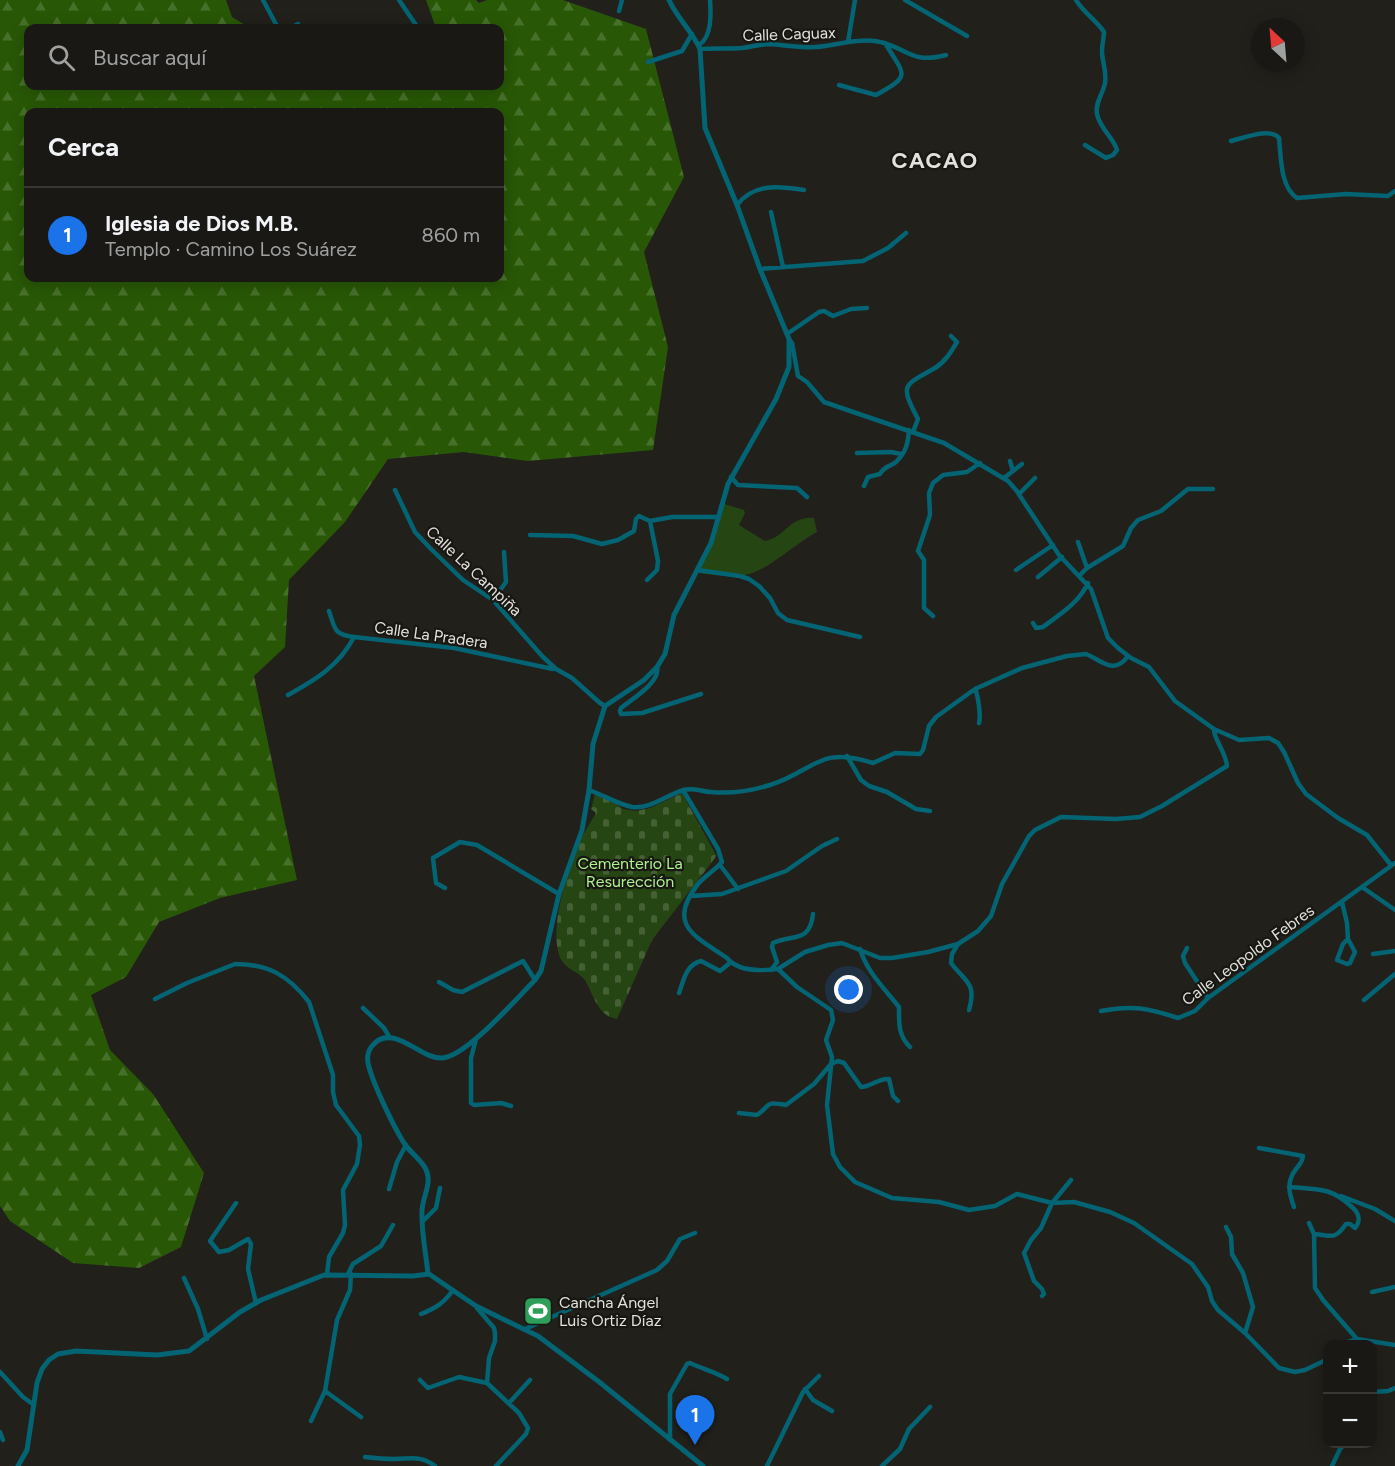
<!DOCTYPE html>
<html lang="es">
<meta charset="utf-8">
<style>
:root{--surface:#191814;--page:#22211d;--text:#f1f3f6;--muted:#9fa0a0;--line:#373734;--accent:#1a73e8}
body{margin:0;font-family:Figtree,sans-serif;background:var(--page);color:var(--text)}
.controls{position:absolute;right:18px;bottom:18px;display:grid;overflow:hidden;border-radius:12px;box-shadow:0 3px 15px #0003}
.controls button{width:54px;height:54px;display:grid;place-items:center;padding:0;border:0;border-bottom:2px solid var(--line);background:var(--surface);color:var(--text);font:30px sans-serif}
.compass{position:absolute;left:1251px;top:18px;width:54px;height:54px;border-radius:50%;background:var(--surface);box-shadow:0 3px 15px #0003;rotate:334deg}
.you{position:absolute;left:849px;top:990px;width:21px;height:21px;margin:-15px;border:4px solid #fff;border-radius:50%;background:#1a73e8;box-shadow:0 0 0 9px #1a73e833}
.badge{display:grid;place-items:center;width:39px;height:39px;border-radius:50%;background:var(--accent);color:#fff;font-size:20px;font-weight:700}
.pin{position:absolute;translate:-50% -50px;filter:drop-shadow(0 2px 3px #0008)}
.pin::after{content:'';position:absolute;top:32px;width:21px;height:18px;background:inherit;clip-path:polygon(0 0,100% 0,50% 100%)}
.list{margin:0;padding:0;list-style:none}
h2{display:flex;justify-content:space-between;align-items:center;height:78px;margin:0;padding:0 24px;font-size:26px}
h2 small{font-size:20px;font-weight:400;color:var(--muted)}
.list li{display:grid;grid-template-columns:39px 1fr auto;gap:18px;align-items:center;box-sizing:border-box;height:96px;padding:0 24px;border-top:2px solid var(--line)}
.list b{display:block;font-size:22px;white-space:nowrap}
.list p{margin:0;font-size:20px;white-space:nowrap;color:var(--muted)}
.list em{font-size:20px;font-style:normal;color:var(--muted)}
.icon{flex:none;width:33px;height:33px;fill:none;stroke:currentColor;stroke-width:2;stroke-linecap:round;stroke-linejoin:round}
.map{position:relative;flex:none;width:1395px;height:1466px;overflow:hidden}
.search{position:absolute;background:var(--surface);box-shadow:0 3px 15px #0003;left:24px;top:24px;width:480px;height:66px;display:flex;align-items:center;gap:15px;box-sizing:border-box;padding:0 21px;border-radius:12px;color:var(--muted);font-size:22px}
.panel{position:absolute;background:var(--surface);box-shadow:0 3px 15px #0003;left:24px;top:108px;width:480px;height:174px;border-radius:12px}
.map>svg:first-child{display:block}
</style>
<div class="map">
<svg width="1395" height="1466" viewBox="0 0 1395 1466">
<defs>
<pattern id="forest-firs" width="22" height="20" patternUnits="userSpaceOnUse" patternTransform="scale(1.5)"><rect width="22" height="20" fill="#285806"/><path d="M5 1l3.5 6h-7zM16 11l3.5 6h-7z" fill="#47702a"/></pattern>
<pattern id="cemetery-stones" width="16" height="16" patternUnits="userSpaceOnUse" patternTransform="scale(1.5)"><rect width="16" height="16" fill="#254612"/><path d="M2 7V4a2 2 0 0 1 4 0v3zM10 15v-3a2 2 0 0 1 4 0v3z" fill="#446034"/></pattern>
</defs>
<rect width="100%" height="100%" fill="#21201b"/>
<path fill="#254612" d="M724,504L744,510L745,513L739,525L765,541C785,538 789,516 814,518L817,532C796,543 771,568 749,574C732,578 715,575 698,573L711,547Z
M544,1301L550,1313L532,1322L527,1310Z"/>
<path fill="url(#forest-firs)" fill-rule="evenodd" d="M0,0H226L232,17L250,28H28V86H500V28H436L426,0H476L479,3L487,0H563L646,29L684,177L644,252L668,347L653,450L528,461L464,452L388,459L345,522L289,580L285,647L254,676L297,880L220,898L159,922L126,977L91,995L110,1050L153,1094L204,1173L181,1247L139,1268L73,1263L10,1221L0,1206ZM28,112H500V278H28Z"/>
<path fill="url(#cemetery-stones)" d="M682,793L716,855L715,858L652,940L617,1019C598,1016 594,996 586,982C581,972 568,971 562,961C547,937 566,875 576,849C581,837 589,825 596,813L591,809L595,794L611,800L623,809L636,811L650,808Z"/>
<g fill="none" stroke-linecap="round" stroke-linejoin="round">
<path stroke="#036474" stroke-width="4.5" d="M263,0L278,28
M399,0L418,28
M905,0L967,36
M1076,0C1084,13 1096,20 1104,32C1104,38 1102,44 1102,51C1102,62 1107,71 1105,83C1103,94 1095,102 1097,114C1100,129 1113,137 1117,150L1113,155L1106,158L1085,145
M619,11L622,0
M291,28L298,24
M848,42L855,0
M699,45C712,37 711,14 710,0
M700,49C714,48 728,49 742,48C751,47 760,44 770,44C785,45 800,48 816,47C835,46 856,38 875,41C907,46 909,65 946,55
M648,62L682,51L692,34
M839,85L876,95C912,75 905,76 885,43
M1231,141C1244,138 1270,127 1279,138C1281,156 1280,187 1297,198L1346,194L1388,196L1395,191
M737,205C754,183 779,186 804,190
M771,212L783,267
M760,269L863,261L888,248L906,233
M787,334L819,312L824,311L833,316L851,309L867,308
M789,339L792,343L798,376L807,382L824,402L944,443L1008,481L1016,490L1059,555L1091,589L1108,638L1118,648L1131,658L1149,667L1175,701L1214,729L1239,740L1269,738L1278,743L1284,752L1298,783L1306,794L1338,818L1367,835L1391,865
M913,432L918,419C899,383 904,386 935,368C945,362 951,352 957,342L951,336
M857,453L891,452L901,454
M1010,461L1013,471
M731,477L738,485L797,488L807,497
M1004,478L1022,464
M864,486L868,477L880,474C884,466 890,467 896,462C906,452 908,444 909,430
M395,490L415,532L430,548L463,580L493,600L542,656L556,669L572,678L600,703L605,706
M1019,494L1035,478
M530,535L573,536L602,544L618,540L634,531L636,519L639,516L650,521L672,517H718
M1078,542L1087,568
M697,570L740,576L749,579L759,586L770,598L778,613L787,620L860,637
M1016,570L1053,545
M1080,575L1087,568L1123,546L1131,528L1138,520L1161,511L1188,489H1213
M1038,577L1062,557
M647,580L657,570L658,561L650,521
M493,600L506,582L504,552
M329,611C335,629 334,635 354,637
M933,616L924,608V560L918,551L930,515L929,493L933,483L943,475L967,472L980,463
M1033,623L1036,628L1043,627C1060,614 1078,604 1088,583
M657,667C661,682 632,699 621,708L620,711L621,714L642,713L701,694
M975,689C978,695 981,715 979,723
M288,695C315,680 339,666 354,637L454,648L553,669
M847,756L861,780L869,786L887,792L916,809L930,811
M589,790C603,795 618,804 632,807C649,810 668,794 684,790C694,787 702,792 711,792C731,794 751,791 770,785C815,771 818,745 873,763L895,753L920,754L923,750L929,726L936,717L975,689L1022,668L1067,656L1086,654C1101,660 1114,676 1128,656
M683,790L718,849L722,862C715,870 705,876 698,884C666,925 695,936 727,958C738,972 762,971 778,969L797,987L831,1010L833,1020L826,1040L832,1057L827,1105L833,1154L840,1167L855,1182L892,1198L939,1202L969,1210L995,1206L1017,1194L1052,1203L1074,1202L1110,1212L1134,1223L1192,1264L1208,1287L1212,1301L1218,1310L1245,1333L1279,1368L1295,1372L1305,1370L1328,1359
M720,865L738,889
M1362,887L1395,910
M445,888L436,883L433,858L460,842L477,845L559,894
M691,896L722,894L786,871L822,846L837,839
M1342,902L1347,923L1348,939L1355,952L1350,963L1347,964L1337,960L1343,944L1348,939
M958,944L952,954L951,963C965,982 977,982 969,1010
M1187,948L1183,956L1185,963L1208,998
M860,949C867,972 884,988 899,1007C899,1023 898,1035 910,1047
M1373,954L1395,951
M778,969L805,952L828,945L842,943L880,958H892L928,952L958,944L978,931L991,916L1002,884L1029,836L1035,830L1061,817L1116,819L1140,817L1162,806L1227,766C1226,752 1213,738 1214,729
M771,970L777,962L772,947L773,943C793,934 810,943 813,914
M439,982L453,990L462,992L523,961L535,980
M679,993C684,979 686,965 701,961L720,971L731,962
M155,999L187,983L235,964C268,964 288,975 309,1002L333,1075V1092L336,1105L359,1136L360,1145L357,1164L343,1190L345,1225L343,1233L329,1257L327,1275
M1364,1000L1395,974
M363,1008L384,1028L390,1038
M1101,1011C1133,1005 1148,1008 1178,1018L1195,1011L1208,998L1395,863
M476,1039L471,1058V1103L474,1105L501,1103L511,1106
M739,1113L757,1115C772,1105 763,1101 786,1105L814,1084L831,1064L838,1061L844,1063L861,1087C871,1087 878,1078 889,1079L893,1096L898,1101
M1259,1148L1303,1156C1302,1163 1300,1164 1296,1169C1286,1182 1289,1193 1294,1207
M1289,1187C1317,1189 1331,1187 1352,1207C1359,1213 1361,1221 1355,1228L1350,1224H1346C1334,1241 1332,1235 1314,1234L1309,1223
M389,1189L397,1162L406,1145
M1341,1196L1375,1209L1395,1221
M236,1203L210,1241L219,1252L229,1250L248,1239L251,1244L248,1269L256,1303
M423,1221L436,1208L440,1188
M1226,1227L1231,1237L1232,1254L1243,1273L1253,1307L1245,1333
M1314,1234L1315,1288L1323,1300L1357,1339
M348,1274L353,1264L381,1246L393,1225
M351,1274L350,1290L337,1320L325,1391L361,1417
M184,1278L198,1309L207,1339
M1372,1292L1395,1287
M1042,1296L1044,1294L1042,1289L1034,1281L1024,1253L1031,1240L1041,1228L1052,1203L1071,1180
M477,1308L494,1328L495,1333V1341L489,1358L487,1383L519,1413L528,1428L526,1434L496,1466
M421,1314C436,1308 444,1303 453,1290
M525,1329L657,1270L667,1261L680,1239L695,1233
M1342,1344L1357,1339L1395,1345
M0,1372L23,1397L34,1405
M420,1380L428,1388L459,1377L487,1383
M805,1389L813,1400L832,1411
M1372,1392L1388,1391L1395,1388
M509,1403L530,1380
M311,1421L325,1391
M0,1432L3,1440
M670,1440V1394L687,1364L690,1363C703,1369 716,1372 727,1379
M365,1457C374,1458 384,1459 394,1459C411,1459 421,1455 435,1466
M767,1466L803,1392L819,1376
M882,1466L900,1449L909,1429L930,1407
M1332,1466L1340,1449L1345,1444"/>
<path stroke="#036474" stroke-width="5" d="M428,1274C426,1253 421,1231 422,1210C423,1195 434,1181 424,1166C419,1159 412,1153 406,1146C395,1130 372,1082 368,1063C367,1057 368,1051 372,1046C392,1021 421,1060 442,1058C466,1057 517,998 535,980L541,971L559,894L582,830L589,790L593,744L605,706L644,680L657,667L665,654L674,615L711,543L728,484L776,399L789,367V339L760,269L737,205L705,128L700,49C692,31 677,18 669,0
M18,1466L27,1450L37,1383L42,1369L49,1360L58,1354L76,1351L157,1355L189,1351L240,1312L261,1300L324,1275L413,1276L429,1274L476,1306L538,1336L598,1381L703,1466"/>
</g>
<defs>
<g id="stadium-square" transform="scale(1.5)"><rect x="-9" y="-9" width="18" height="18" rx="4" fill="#2e9e5b" stroke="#181712"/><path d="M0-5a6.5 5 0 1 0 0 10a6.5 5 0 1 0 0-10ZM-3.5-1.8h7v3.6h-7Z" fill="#fff"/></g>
</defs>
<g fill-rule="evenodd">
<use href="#stadium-square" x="538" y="1311"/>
</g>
<g text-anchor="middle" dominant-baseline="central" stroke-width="4.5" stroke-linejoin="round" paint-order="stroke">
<g font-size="16" fill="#e2e1de" stroke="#181712">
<text transform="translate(789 34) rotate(-2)">Calle Caguax</text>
<text transform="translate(474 571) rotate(43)">Calle La Campiña</text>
<text transform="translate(431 635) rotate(8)">Calle La Pradera</text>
<text transform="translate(1248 955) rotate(-36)">Calle Leopoldo Febres</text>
</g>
<g font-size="16" fill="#adf28d" stroke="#181712">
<text x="630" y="863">Cementerio La<tspan x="630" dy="18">Resurección</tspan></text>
</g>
<g font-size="16" fill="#e2e1de" stroke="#181712" text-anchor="start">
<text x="559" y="1302">Cancha Ángel<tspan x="559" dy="18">Luis Ortiz Díaz</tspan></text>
</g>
<g font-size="22" font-weight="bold" letter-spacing="1.5" fill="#e2e1de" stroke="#181712">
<text x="935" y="160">CACAO</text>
</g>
</g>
</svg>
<div class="controls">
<button>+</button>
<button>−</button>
</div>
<svg class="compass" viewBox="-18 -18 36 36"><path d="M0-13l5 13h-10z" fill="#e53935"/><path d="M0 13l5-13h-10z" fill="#9fa0a0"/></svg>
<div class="you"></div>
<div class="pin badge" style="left:695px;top:1445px">1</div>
<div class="search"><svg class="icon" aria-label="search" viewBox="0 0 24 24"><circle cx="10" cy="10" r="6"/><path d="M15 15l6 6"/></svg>Buscar aquí</div>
<section class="panel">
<h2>Cerca<small></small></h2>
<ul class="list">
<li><span class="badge">1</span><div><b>Iglesia de Dios M.B.</b><p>Templo · Camino Los Suárez</p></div><em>860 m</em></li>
</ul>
</section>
</div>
